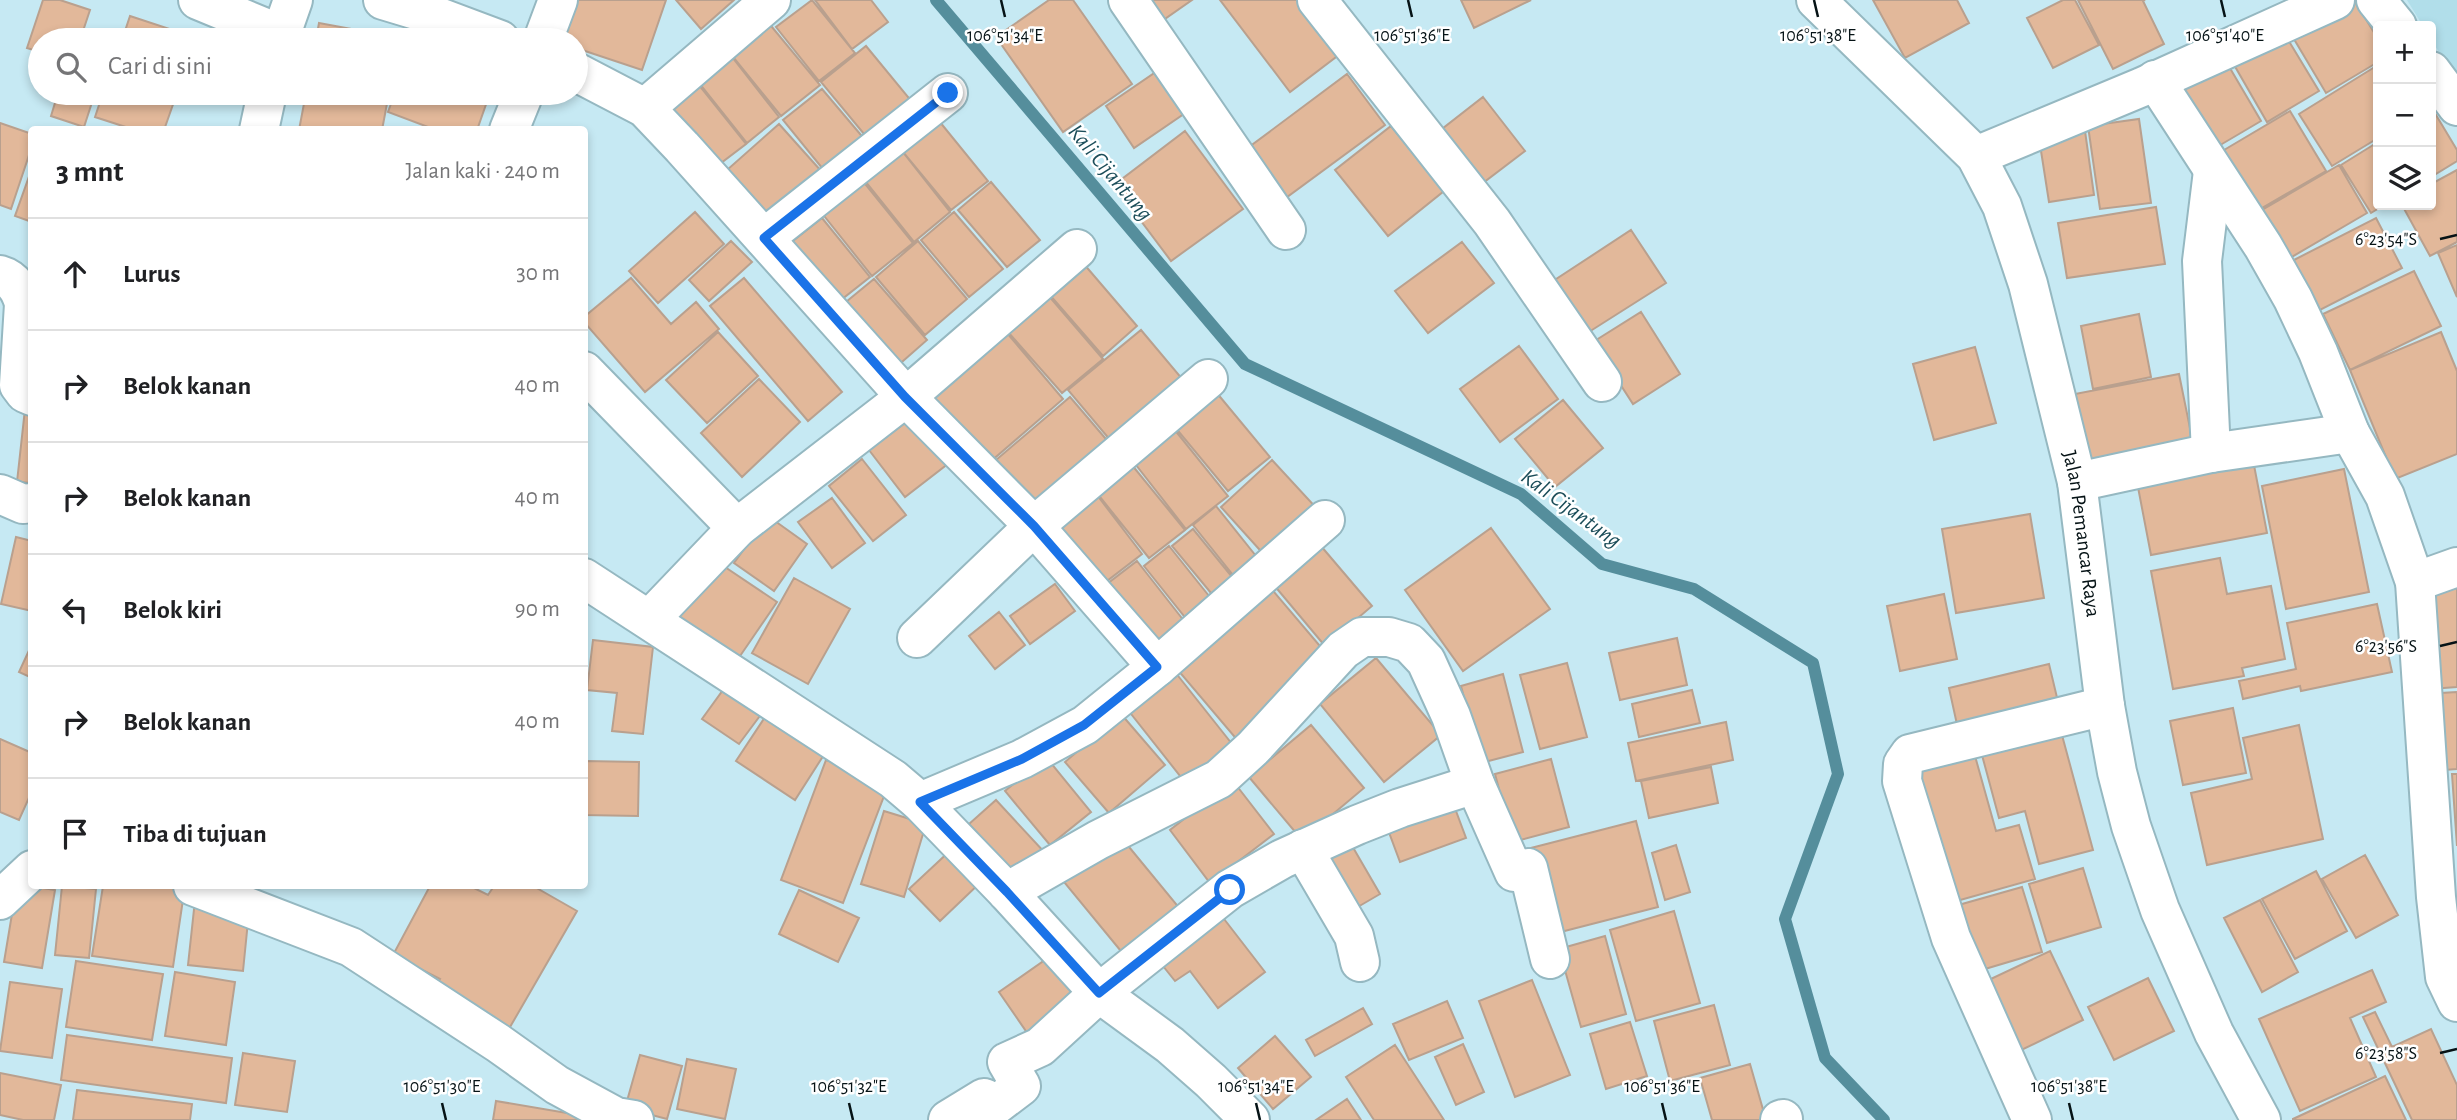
<!DOCTYPE html>
<html lang="id">
<meta charset="utf-8">
<style>
:root{--surface:#fff;--page:#f6f6f6;--text:#202124;--muted:#757577;--line:#e0e0e0}
body{margin:0;font-family:"Alegreya Sans",sans-serif;background:var(--page);color:var(--text)}
.controls{position:absolute;right:21px;top:21px;display:grid;overflow:hidden;border-radius:7px;box-shadow:0 4px 10px #0003}
.controls button{width:63px;height:63px;display:grid;place-items:center;padding:0;border:0;border-bottom:2px solid var(--line);background:var(--surface);color:var(--text);font:35px sans-serif}
.stop{position:absolute;width:21px;height:21px;margin:-16px;border:5px solid #1a73e8;border-radius:50%;background:#fff}
.stop.end{background:#1a73e8;border-color:#fff;box-shadow:0 2px 7px #0008}
.list{margin:0;padding:0;list-style:none}
h2{display:flex;justify-content:space-between;align-items:center;height:91px;margin:0;padding:0 28px;font-size:30px}
h2 small{font-size:23px;font-weight:400;color:var(--muted)}
.list li{display:grid;grid-template-columns:46px 1fr auto;gap:21px;align-items:center;box-sizing:border-box;height:112px;padding:0 28px;border-top:2px solid var(--line)}
.list b{display:block;font-size:26px;white-space:nowrap}
.list em{font-size:23px;font-style:normal;color:var(--muted)}
.icon{flex:none;width:38px;height:38px;fill:none;stroke:currentColor;stroke-width:2;stroke-linecap:round;stroke-linejoin:round}
.map{position:relative;flex:none;width:2457px;height:1120px;overflow:hidden}
.search{position:absolute;background:var(--surface);box-shadow:0 4px 10px #0003;left:28px;top:28px;width:560px;height:77px;display:flex;align-items:center;gap:18px;box-sizing:border-box;padding:0 24px;border-radius:38px;color:var(--muted);font-size:26px}
.panel{position:absolute;background:var(--surface);box-shadow:0 4px 10px #0003;left:28px;top:126px;width:560px;height:763px;border-radius:7px}
.map>svg:first-child{display:block}
</style>
<div class="map">
<svg width="2457" height="1120" viewBox="0 0 2457 1120">
<rect width="100%" height="100%" fill="#c6e9f3"/>
<path fill="#b1deea" d="M2407,0H2457V82L2431,39V26H2423Z"/>
<g fill="none" stroke-linecap="round" stroke-linejoin="round">
<path stroke="#558e9c" stroke-width="12" d="M936,0L1245,364L1521,494L1602,564L1694,589L1813,663L1838,774L1785,919L1825,1058L1884,1120"/>
</g>
<path fill="#e2b89a" stroke="#b9a08e" stroke-width="2" d="M43,0H60L90,10L80,40H40V52L27,48Z
M578,0H666L642,70L576,48V40H564Z
M676,0H734L701,29Z
M812,0L855,53L819,81L776,27Z
M815,0H871L888,22L852,49Z
M1049,0H1073L1132,84L1063,132L996,37Z
M1143,0H1192L1159,23Z
M1220,0H1298L1340,54L1290,92Z
M1461,0H1531L1474,28Z
M1873,0H1957L1969,23L1905,58Z
M2063,0H2075L2099,45L2053,68L2027,18Z
M2078,0H2145L2143,1L2164,44L2113,69Z
M2347,0H2354L2378,39V62L2326,93L2291,34Z
M130,16L197,38L196,40H122Z
M767,21L820,85L781,116L729,52Z
M319,23L400,38L399,40H316Z
M419,27L457,40H414Z
M2284,33L2319,91L2267,122L2233,63Z
M866,46L913,103L869,140L821,82Z
M725,48L779,117L747,143L692,74Z
M2224,58L2261,121L2205,154L2168,91Z
M1169,63L1197,105L1134,148L1106,106Z
M2378,65V138L2332,166L2299,114Z
M1347,74L1385,125L1283,200L1245,150Z
M694,79L746,144L717,166L665,101Z
M822,89L866,141L827,174L783,120Z
M58,93H95L84,127L51,116Z
M103,93H177L164,130H135L95,117Z
M306,93H389L382,130H299Z
M395,93H490L477,130H436L388,112Z
M1483,97L1525,151L1475,189L1433,136Z
M2433,110L2457,150V161L2431,177V111Z
M2290,111L2326,171L2255,212L2219,153Z
M935,116L988,181L951,210L898,146Z
M2139,119L2151,203L2100,209L2088,126Z
M0,123L32,134V146L11,209L0,205Z
M779,124L822,172L770,218L727,170Z
M1391,126L1444,191L1388,236L1335,170Z
M1185,131L1243,209L1171,261L1114,185Z
M2085,131L2094,195L2049,202L2039,138Z
M2378,142V205H2384L2371,213L2341,165Z
M902,151L950,212L914,242L865,181Z
M2339,165L2367,213L2278,265L2250,217Z
M32,168V222L15,216Z
M2457,170V242L2430,256L2402,205H2431V184Z
M862,180L913,243L872,276L821,212Z
M991,182L1040,240L1007,267L958,210Z
M2156,207L2165,264L2067,278L2058,223Z
M695,212L724,244L658,303L629,271Z
M954,212L1003,269L969,297L921,240Z
M822,218L870,277L832,307L784,248Z
M2376,218L2402,268L2316,312L2290,262Z
M1631,230L1666,283L1581,337L1547,285Z
M731,241L752,262L709,301L689,280Z
M918,241L967,299L925,335L876,277Z
M1462,242L1494,283L1428,333L1395,291Z
M2457,245V297L2438,253Z
M1077,256L1137,326L1103,356L1042,286Z
M2414,271L2441,326L2350,370L2323,314Z
M631,278L671,324L696,302L719,329L645,392L584,322V317Z
M744,278L842,392L808,421L710,306Z
M874,279L927,340L895,368L841,306Z
M1042,288L1103,359L1062,393L1000,323Z
M1641,312L1680,374L1633,404L1593,342Z
M2139,314L2151,377L2093,389L2081,326Z
M1001,326L1063,399L990,462L927,389Z
M1141,330L1189,387L1116,447L1068,390Z
M718,332L758,376L707,423L666,380Z
M2441,332L2457,371V454L2395,479L2350,370Z
M1519,346L1558,399L1500,442L1460,389Z
M1975,347L1996,423L1934,440L1913,364Z
M2179,374L2193,443L2088,464L2075,394Z
M759,379L800,422L742,477L701,433Z
M1216,392L1270,457L1228,491L1174,426Z
M1070,397L1111,445L1037,508L996,460Z
M26,400L32,401V483L17,482Z
M1563,400L1603,448L1555,487L1515,439Z
M913,417L949,463L905,497L869,450Z
M1170,424L1228,496L1186,529L1129,456Z
M862,459L906,515L873,541L829,486Z
M1127,459L1185,530L1149,558L1092,487Z
M1272,460L1320,512L1268,559L1221,507Z
M2253,460L2267,533L2151,555L2137,482Z
M2344,469L2369,592L2286,609L2262,486Z
M1097,495L1142,554L1103,584L1057,525Z
M832,498L865,543L832,568L798,522Z
M1216,506L1256,556L1233,575L1193,525Z
M2030,514L2044,598L1956,613L1942,529Z
M768,516L807,544L774,591L734,563Z
M1491,528L1550,609L1463,671L1405,590Z
M1193,529L1237,583L1216,599L1172,546Z
M16,537L32,541V611L1,604Z
M1315,539L1372,606L1325,646L1268,578Z
M1169,546L1213,601L1188,621L1144,566Z
M2220,558L2227,594L2271,586L2285,659L2242,668L2244,676L2173,689L2151,571Z
M716,561L777,602L738,659L677,619Z
M1137,561L1188,626L1159,650L1107,584Z
M794,578L850,609L808,684L752,653Z
M1055,584L1075,611L1030,644L1010,616Z
M1269,586L1325,652L1239,742L1171,662Z
M2457,587V687L2431,689L2424,589Z
M1944,594L1957,659L1900,671L1887,606Z
M2377,604L2392,672L2301,691L2300,686L2243,699L2239,681L2296,669L2287,623Z
M999,612L1025,645L995,669L969,636Z
M1677,638L1687,685L1620,700L1609,653Z
M593,640L653,647L643,734L612,731L617,693L587,690Z
M32,644V678L19,672Z
M1376,658L1441,735L1384,782L1320,704Z
M1567,663L1587,737L1540,749L1520,675Z
M2049,664L2059,706L1958,729L1949,688Z
M1171,667L1236,749L1188,786L1124,705Z
M1503,674L1523,752L1481,763L1461,686Z
M731,679L768,705L739,744L702,719Z
M1692,690L1700,723L1639,737L1632,704Z
M2457,692V769L2445,770L2441,693Z
M2233,708L2246,773L2183,785L2170,721Z
M769,711L827,750L795,800L736,761Z
M1121,714L1165,765L1109,813L1065,762Z
M1726,722L1733,760L1636,781L1628,743Z
M2059,724L2093,850L2039,864L2025,811L1999,818L1979,744Z
M1311,725L1364,788L1302,840L1249,777Z
M2299,725L2323,839L2207,865L2191,793L2252,779L2243,738Z
M0,739L32,753V791L19,820L0,812Z
M1975,756L1996,831L2019,825L2035,879L1946,904L1909,775Z
M1046,757L1091,812L1050,845L1005,791Z
M1551,759L1569,827L1513,842L1495,774Z
M826,760L889,783L843,903L781,880Z
M584,761L639,762L638,816L584,815Z
M1711,767L1718,803L1649,818L1641,781Z
M2452,774H2457V846Z
M1233,781L1274,834L1210,883L1170,830Z
M996,800L1046,854L1018,878L969,824Z
M1453,803L1466,838L1400,862L1387,827Z
M884,811L926,824L904,897L861,884Z
M1636,821L1658,907L1549,935L1527,849Z
M1120,836L1181,910L1125,956L1064,882Z
M1351,844L1380,894L1344,915L1315,865Z
M1676,845L1690,892L1665,900L1652,853Z
M953,848L983,880L940,921L909,889Z
M2365,855L2398,915L2356,938L2322,879Z
M2083,868L2101,927L2047,943L2029,884Z
M2316,871L2347,931L2295,959L2262,899Z
M17,884L55,890L42,968L4,962Z
M62,886L96,889L89,958L55,955Z
M103,886H185L173,967L92,956Z
M430,886H470L488,895L494,886H533L577,911L506,1034L432,992L440,979L393,955Z
M2022,887L2042,952L1975,972L1955,906Z
M799,890L859,918L838,962L779,934Z
M196,891L248,921L243,971L188,965Z
M2260,900L2298,972L2262,992L2224,918Z
M1214,906L1265,972L1218,1008L1190,971L1175,981L1155,956Z
M1674,911L1700,1003L1636,1021L1610,930Z
M1605,936L1626,1014L1581,1027L1559,949Z
M2050,951L2083,1020L2011,1055L1978,985Z
M1055,953L1083,995L1028,1034L999,992Z
M76,961L163,974L152,1040L66,1027Z
M2372,970L2386,1002L2350,1018L2376,1077L2300,1111L2259,1019Z
M175,972L235,982L226,1045L165,1036Z
M2148,978L2174,1031L2114,1060L2088,1007Z
M1532,980L1570,1075L1515,1097L1479,1001Z
M10,982L62,989L52,1058L0,1051Z
M1447,1001L1463,1038L1409,1060L1393,1024Z
M1714,1005L1730,1065L1670,1081L1654,1021Z
M1363,1008L1372,1024L1315,1056L1306,1040Z
M2375,1012L2392,1047L2431,1029L2457,1085V1120H2412L2363,1017Z
M1630,1022L1647,1076L1606,1089L1590,1034Z
M67,1035L232,1058L226,1103L61,1080Z
M1275,1036L1311,1077L1273,1109L1238,1068Z
M1463,1044L1484,1092L1456,1105L1435,1057Z
M1395,1045L1444,1120H1374L1346,1077Z
M243,1053L295,1061L287,1112L235,1105Z
M640,1055L682,1066L667,1119L625,1108Z
M687,1059L736,1069L725,1119L677,1109Z
M1750,1064L1766,1120H1712L1700,1078Z
M0,1073L61,1085L54,1120H23L0,1115Z
M2385,1076L2406,1120H2293V1119Z
M77,1090L192,1104L190,1120H73Z
M1347,1099L1361,1120H1316Z
M496,1101L608,1120H493Z"/>
<g fill="none" stroke-linecap="round" stroke-linejoin="round">
<g stroke="#95b8c1" stroke-width="42">
<g id="minor">
<path d="M198,0L280,34"/>
<path d="M383,0L436,16L500,40"/>
<path d="M1128,0L1286,230"/>
<path d="M1317,0L1492,222L1602,382"/>
<path id="s1" d="M1816,0L1976,156L2002,206L2028,284L2077,482L2105,706L2117,772L2131,826L2160,910L2214,1033L2261,1120"/>
<path d="M2376,0L2397,26"/>
<path d="M279,40L293,0"/>
<path d="M543,40L558,0"/>
<path d="M2431,71L2457,106"/>
<path d="M576,72L645,108L682,147L906,397L1034,526L1157,667"/>
<path d="M2155,80L2263,246L2293,299L2318,352L2350,433"/>
<path d="M645,108L771,0"/>
<path d="M259,130L267,93"/>
<path d="M509,130L524,93"/>
<path d="M1976,156L2142,87L2335,0"/>
<path d="M764,238L948,93"/>
<path d="M0,275C14,279 21,291 24,304L19,385L25,393L32,396"/>
<path d="M584,371L737,528"/>
<path d="M2211,453L2202,261L2213,171"/>
<path d="M2077,482L2211,453L2350,433L2385,496L2415,582L2436,897L2445,977L2457,1002"/>
<path d="M0,494L23,504L32,503"/>
<path d="M584,578L893,779L920,802L1007,892L1099,993L1170,1045L1211,1081L1250,1120"/>
<path d="M2415,582L2457,567"/>
<path d="M650,619L737,528L906,397L1077,249"/>
<path d="M917,638L1034,526L1208,379"/>
<path d="M920,802L1022,759L1085,725L1157,667L1325,520"/>
<path d="M1303,849L1354,936L1360,962"/>
<path d="M193,886L351,947L498,1043L557,1085L616,1117L634,1120"/>
<path d="M1007,892L1098,840L1219,779L1253,748L1343,650L1362,637H1389L1409,643L1426,661L1451,716L1475,784L1514,872L1528,868L1550,959"/>
<path d="M0,900L32,870"/>
<path d="M948,1120L984,1098L992,1108L1021,1086L1007,1062L1040,1047L1099,993L1230,889L1282,859L1357,825L1400,808L1475,784"/>
<path d="M1780,1120L1783,1119"/>
<path d="M2032,1120L1951,938L1902,781L1903,764L1910,754L2105,706"/>
</g>
</g>
<use href="#minor" stroke="#fff" stroke-width="38"/>
</g>
<g fill="none" stroke-linecap="round" stroke-linejoin="round">
<path stroke="#1a73e8" stroke-width="9" d="M948,93L764,238L905,397L1034,526L1157,667L1084,725L1022,759L920,802L1007,892L1099,993L1230,890"/>
</g>
<path fill="none" stroke="#061316" stroke-width="2.5" d="M1001,0L1005,17M1408,0L1412,17M1814,0L1818,17M2221,0L2225,17M2440,239L2457,235M2440,646L2457,642M2440,1053L2457,1049M442,1103L446,1120M849,1103L853,1120M1256,1103L1260,1120M1662,1103L1666,1120M2069,1103L2073,1120"/>
<g text-anchor="middle" dominant-baseline="central" stroke-width="5" stroke-linejoin="round" paint-order="stroke">
<g font-size="21" fill="#061316" stroke="#fff">
<text stroke="none"><textPath href="#s1" startOffset="618">Jalan Pemancar Raya</textPath></text>
</g>
<g font-size="23" font-style="italic" fill="#1c4e5a" stroke="#fff">
<text transform="translate(1110 173) rotate(50)">Kali Cijantung</text>
<text transform="translate(1571 509) rotate(36)">Kali Cijantung</text>
</g>
</g>
<g font-size="18" text-anchor="middle" fill="#061316" stroke="#fff" stroke-width="5" stroke-linejoin="round" paint-order="stroke">
<text x="1005" y="41">106°51'34"E</text>
<text x="1412" y="41">106°51'36"E</text>
<text x="1818" y="41">106°51'38"E</text>
<text x="2225" y="41">106°51'40"E</text>
<text x="2386" y="245">6°23'54"S</text>
<text x="2386" y="652">6°23'56"S</text>
<text x="2386" y="1059">6°23'58"S</text>
<text x="442" y="1092">106°51'30"E</text>
<text x="849" y="1092">106°51'32"E</text>
<text x="1256" y="1092">106°51'34"E</text>
<text x="1662" y="1092">106°51'36"E</text>
<text x="2069" y="1092">106°51'38"E</text>
</g>
</svg>
<div class="controls">
<button>+</button>
<button>−</button>
<button><svg class="icon" aria-label="layers" viewBox="0 0 24 24"><path d="M12 4l9 5-9 5-9-5zM3 14l9 5 9-5"/></svg></button>
</div>
<div class="stop" style="left:1230px;top:890px"></div>
<div class="stop end" style="left:948px;top:93px"></div>
<div class="search"><svg class="icon" aria-label="search" viewBox="0 0 24 24"><circle cx="10" cy="10" r="6"/><path d="M15 15l6 6"/></svg>Cari di sini</div>
<section class="panel">
<h2>3 mnt<small>Jalan kaki · 240 m</small></h2>
<ul class="list">
<li><svg class="icon" aria-label="ahead" viewBox="0 0 24 24"><path d="M12 20V5M6 11l6-6 6 6"/></svg><div><b>Lurus</b></div><em>30 m</em></li>
<li><svg class="icon" aria-label="right" viewBox="0 0 24 24"><path d="M7 20v-9h11M14 6l5 5-5 5"/></svg><div><b>Belok kanan</b></div><em>40 m</em></li>
<li><svg class="icon" aria-label="right" viewBox="0 0 24 24"><path d="M7 20v-9h11M14 6l5 5-5 5"/></svg><div><b>Belok kanan</b></div><em>40 m</em></li>
<li><svg class="icon" aria-label="left" viewBox="0 0 24 24"><path d="M17 20v-9H6M10 6l-5 5 5 5"/></svg><div><b>Belok kiri</b></div><em>90 m</em></li>
<li><svg class="icon" aria-label="right" viewBox="0 0 24 24"><path d="M7 20v-9h11M14 6l5 5-5 5"/></svg><div><b>Belok kanan</b></div><em>40 m</em></li>
<li><svg class="icon" aria-label="arrive" viewBox="0 0 24 24"><path d="M6 21V4h12l-3 4 3 4H6"/></svg><div><b>Tiba di tujuan</b></div></li>
</ul>
</section>
</div>
